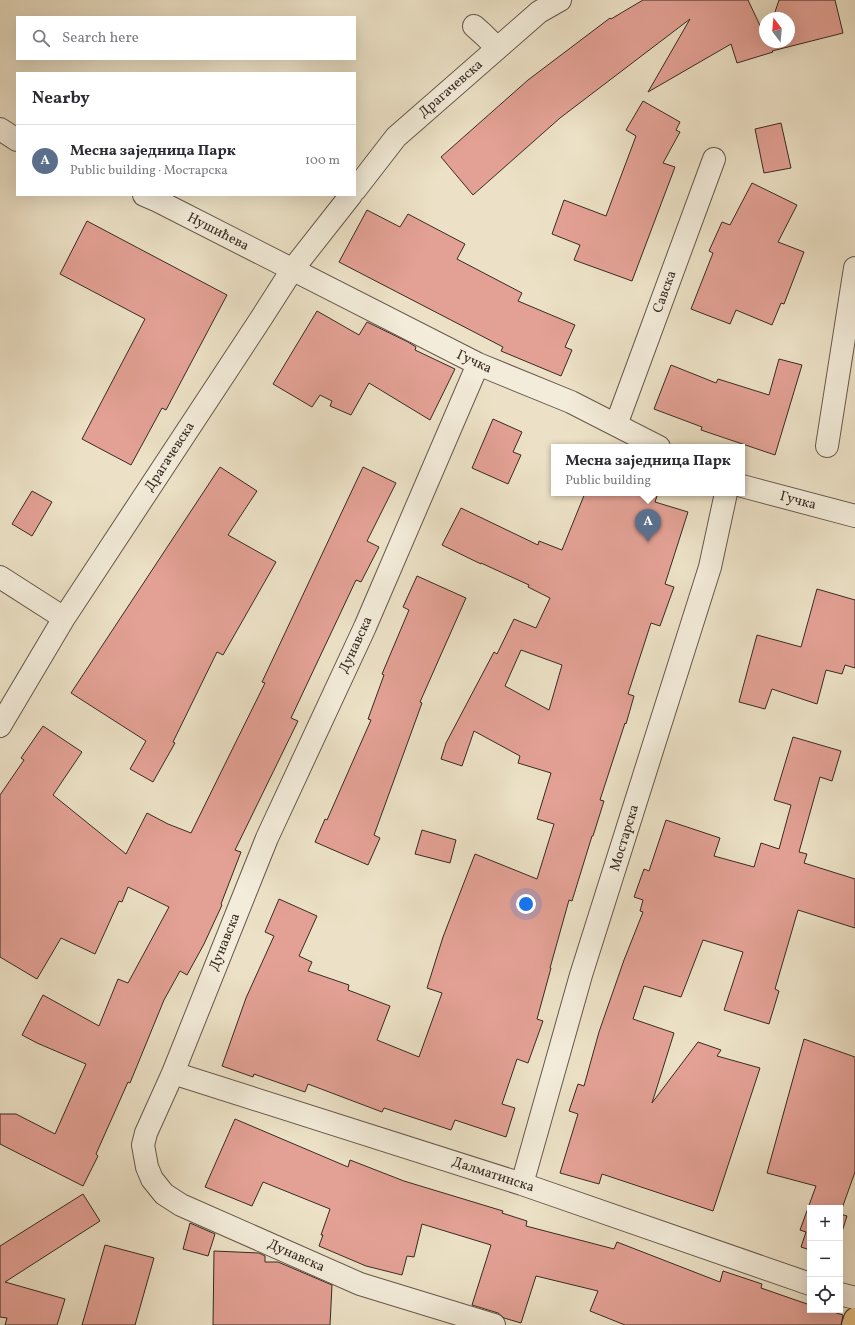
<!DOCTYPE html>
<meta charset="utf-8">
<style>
:root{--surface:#fff;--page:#f7f7f7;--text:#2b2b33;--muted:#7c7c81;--line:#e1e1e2;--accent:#111827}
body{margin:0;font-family:Vollkorn,serif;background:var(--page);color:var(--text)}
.controls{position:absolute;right:12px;bottom:12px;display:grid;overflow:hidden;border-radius:0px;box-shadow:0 4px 16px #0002}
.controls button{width:36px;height:36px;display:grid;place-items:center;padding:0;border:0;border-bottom:1px solid var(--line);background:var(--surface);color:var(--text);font:20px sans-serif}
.compass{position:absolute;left:759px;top:12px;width:36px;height:36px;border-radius:50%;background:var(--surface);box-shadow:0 4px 16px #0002;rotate:344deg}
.you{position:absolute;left:526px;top:904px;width:14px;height:14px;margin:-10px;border:3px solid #fff;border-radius:50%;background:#1a73e8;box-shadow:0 0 0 6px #1a73e833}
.badge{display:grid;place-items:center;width:26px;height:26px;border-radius:50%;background:var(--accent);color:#fff;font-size:13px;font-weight:700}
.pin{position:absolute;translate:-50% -33px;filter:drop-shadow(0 1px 2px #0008)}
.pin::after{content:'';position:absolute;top:21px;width:14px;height:12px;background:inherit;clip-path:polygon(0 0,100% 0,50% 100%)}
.popup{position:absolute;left:551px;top:444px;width:194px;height:52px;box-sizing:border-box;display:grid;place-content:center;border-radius:0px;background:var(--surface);filter:drop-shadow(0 1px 3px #0005);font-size:13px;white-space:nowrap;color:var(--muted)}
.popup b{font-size:15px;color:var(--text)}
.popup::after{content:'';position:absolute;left:50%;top:100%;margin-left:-8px;border:8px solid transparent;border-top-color:var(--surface)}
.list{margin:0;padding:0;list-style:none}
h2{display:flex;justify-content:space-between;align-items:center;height:52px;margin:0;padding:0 16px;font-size:17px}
h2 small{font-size:13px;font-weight:400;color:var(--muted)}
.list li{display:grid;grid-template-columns:26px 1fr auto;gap:12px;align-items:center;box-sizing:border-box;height:72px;padding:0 16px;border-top:1px solid var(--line)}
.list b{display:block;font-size:15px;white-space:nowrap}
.list p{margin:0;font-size:13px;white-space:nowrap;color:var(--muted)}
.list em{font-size:13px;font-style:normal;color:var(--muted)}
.icon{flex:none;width:22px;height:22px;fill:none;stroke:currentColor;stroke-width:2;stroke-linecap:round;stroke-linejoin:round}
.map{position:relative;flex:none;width:855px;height:1325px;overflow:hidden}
.search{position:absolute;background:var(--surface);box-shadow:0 4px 16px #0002;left:16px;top:16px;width:340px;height:44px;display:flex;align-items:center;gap:10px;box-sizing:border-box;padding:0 14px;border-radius:0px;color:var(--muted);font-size:15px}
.panel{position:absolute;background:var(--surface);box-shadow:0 4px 16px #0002;left:16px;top:72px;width:340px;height:124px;border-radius:0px}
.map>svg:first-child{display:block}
</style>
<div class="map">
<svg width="855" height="1325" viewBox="0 0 855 1325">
<rect width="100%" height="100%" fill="#ece1c6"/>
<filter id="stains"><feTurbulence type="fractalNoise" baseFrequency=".005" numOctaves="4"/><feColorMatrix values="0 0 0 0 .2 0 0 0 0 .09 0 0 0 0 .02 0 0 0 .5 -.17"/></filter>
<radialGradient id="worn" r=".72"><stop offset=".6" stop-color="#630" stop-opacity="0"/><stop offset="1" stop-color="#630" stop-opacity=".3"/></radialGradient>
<path fill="#e3a195" stroke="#382b23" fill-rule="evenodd" d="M643,0H748L765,36V42H789V18H773L779,0H835L843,33L772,51L773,52L737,63L731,44L648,92L690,19L560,118L473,195L441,157L528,80L610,18L611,19Z
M643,101L680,122L676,130L680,132L663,163L675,167L632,281L574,260L580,245L552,234L564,200L606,216L636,136L626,130Z
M781,123L791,168L764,173L755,129Z
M752,183L797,205L778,242L804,252L784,304L781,303L772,325L736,310L730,324L691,309L713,253L709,251L722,222L730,225Z
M367,210L400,227L408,214L465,244L457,259L522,293L518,301L575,325L565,347L572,350L561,376L501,351L503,347L339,262Z
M87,221L227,295L166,410L162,408L131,465L82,439L145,319L60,274Z
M317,311L359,335L367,322L408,342L416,347L415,350L455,369L430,420L369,383L351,415L330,406L332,401L320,395L312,407L273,384Z
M779,359L802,365L775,455L701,430L702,427L654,409L671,365L716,383L718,379L769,395Z
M493,419L522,432L513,452L521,455L508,484L472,468Z
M220,467L257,491L228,535L276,562L223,655L217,652L173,742L175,743L153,782L130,769L146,741L71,693Z
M363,467L396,483L367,541L379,547L361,582L356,580L291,718L298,721L235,850L241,852L221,904L222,905L204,944L187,975L180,971L164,1000L130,1083L128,1082L96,1154L98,1156L83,1186L0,1144V1114H16L55,1134L86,1064L37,1043L22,1035L43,995L99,1026L118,979L128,983L169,907L128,887L122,902L119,901L95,954L61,938L37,979L0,957V795L24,760L21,758L43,726L82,752L53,795L126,854L147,813L168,824L191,833L265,683L262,682Z
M32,491L52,502L32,536L12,524Z
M585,493H658L655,502L688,512L665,584L674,587L660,626L651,623L628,694L634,696L626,724L625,723L600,800L604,801L593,836H592L572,901L569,900L550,968H551L537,1019L543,1021L528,1063L517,1059L502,1104L515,1108L506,1137L455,1120L451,1130L384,1108L382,1112L308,1084L305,1092L254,1074L253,1077L222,1066L246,998L274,936L265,932L279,899L317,916L299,956L312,962L308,971L349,985L348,990L390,1006L377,1040L419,1057L442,993L427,988L443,937L475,854L537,879L554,824L537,819L551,773L518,763L520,756L474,731L462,766L441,759L446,743L494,652L497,654L514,619L536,628L550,598L528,587L529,585L481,563V564L442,545L461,508L538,545L539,541L562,550ZM521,650L562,665L549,710L505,686Z
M417,576L466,598L420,702L422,703L374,835L380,838L368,865L315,842L325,819L327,820L371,720L368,719L384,675L382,674L409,610L403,607Z
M817,589L855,600V668L845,665L842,674L826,670L817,704L772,689L765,709L739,702L757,635L801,647Z
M793,737L841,751L832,781L820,777L799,852L807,854L804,863L855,879V928L798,910L775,989L779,991L769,1024L724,1010L743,952L703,940L681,997L644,986L633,1019L674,1033L652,1103L698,1042L721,1050L717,1056L760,1068L713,1211L602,1174L599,1184L560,1173L578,1114L569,1111L578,1084L584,1086L599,1032L624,960L643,912L640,911L643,900L634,897L644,869L649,871L666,820L720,838L714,856L754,867L761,843L779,849L791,805L774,800Z
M422,830L456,840L450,863L415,854Z
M804,1039L855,1057V1172L840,1214V1208H810V1250L801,1247L806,1232L800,1230L816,1186L767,1173Z
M235,1119L348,1167L350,1160L404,1181L503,1211L502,1213L527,1221L526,1226L614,1249L617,1242L720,1282L723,1271L762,1284L761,1288L810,1305V1310H827L843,1315L841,1325H625L590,1311L598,1291L536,1276L521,1323L504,1318L498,1313L472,1305L491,1245L422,1224L414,1257L407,1256L402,1275L366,1266L319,1246L323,1235H321L330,1209L263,1182L252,1206L205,1187Z
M83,1194L100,1221L5,1282L65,1299L57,1325H5L7,1318L0,1317V1246Z
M840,1214L847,1216L840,1238Z
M190,1223L215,1234L208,1256L183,1249Z
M105,1245L154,1258L135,1325H82Z
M214,1251L259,1253L265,1256V1262H278L332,1285L330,1325H213Z"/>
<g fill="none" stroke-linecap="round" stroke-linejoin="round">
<g stroke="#65584c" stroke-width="24">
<path id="minor" d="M474,26L484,35L497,48
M0,129L17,140
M355,190L396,137L539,12L560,0
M144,195L158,201L478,364L571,402L659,447
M478,364L365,627L267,838L173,1073L146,1133L143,1145L147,1167L152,1179L164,1194L181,1205L360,1284L494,1325
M616,425L714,159
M827,446L855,268
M742,486L855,516
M0,577L64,618
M0,726L64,618L262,317L292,270L351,195
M173,1073L522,1184L810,1284
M522,1184L581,975L710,567L726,493
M840,1294L855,1298"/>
</g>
<g stroke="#382b23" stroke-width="24">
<path id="major" d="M853,1325L855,1319"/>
</g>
<use href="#minor" stroke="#f3ecda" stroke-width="22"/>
<use href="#major" stroke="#e6c083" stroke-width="22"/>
</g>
<g text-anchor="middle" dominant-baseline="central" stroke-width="3" stroke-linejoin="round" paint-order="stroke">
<g font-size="14" fill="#382b23" stroke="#f3ecda">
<text transform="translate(451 89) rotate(-41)">Драгачевска</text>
<text transform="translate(218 232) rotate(27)">Нушићева</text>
<text transform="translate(665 292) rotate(-70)">Савска</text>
<text transform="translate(474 362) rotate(25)">Гучка</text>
<text transform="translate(170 457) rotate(-57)">Драгачевска</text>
<text transform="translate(798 501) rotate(15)">Гучка</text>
<text transform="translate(356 645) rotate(-65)">Дунавска</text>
<text transform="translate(625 838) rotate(-73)">Мостарска</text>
<text transform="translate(225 942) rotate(-68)">Дунавска</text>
<text transform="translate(493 1175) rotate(18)">Далматинска</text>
<text transform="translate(296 1256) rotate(24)">Дунавска</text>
</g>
</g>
<rect width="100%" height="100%" filter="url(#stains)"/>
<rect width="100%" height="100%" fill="url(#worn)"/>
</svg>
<div class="controls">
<button>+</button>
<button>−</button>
<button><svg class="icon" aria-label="locate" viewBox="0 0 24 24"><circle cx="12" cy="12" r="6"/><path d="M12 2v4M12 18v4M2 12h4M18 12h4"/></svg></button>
</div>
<svg class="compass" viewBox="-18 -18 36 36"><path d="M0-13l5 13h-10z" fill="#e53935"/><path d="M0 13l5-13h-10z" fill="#7c7c81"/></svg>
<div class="you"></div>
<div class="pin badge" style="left:648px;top:542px;background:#5c6f8a">A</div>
<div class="popup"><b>Месна заједница Парк</b>Public building</div>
<div class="search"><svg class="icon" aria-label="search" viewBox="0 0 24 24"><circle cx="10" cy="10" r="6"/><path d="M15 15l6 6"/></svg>Search here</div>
<section class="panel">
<h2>Nearby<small></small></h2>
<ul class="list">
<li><span class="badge" style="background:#5c6f8a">A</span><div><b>Месна заједница Парк</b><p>Public building · Мостарска</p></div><em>100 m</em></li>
</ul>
</section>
</div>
